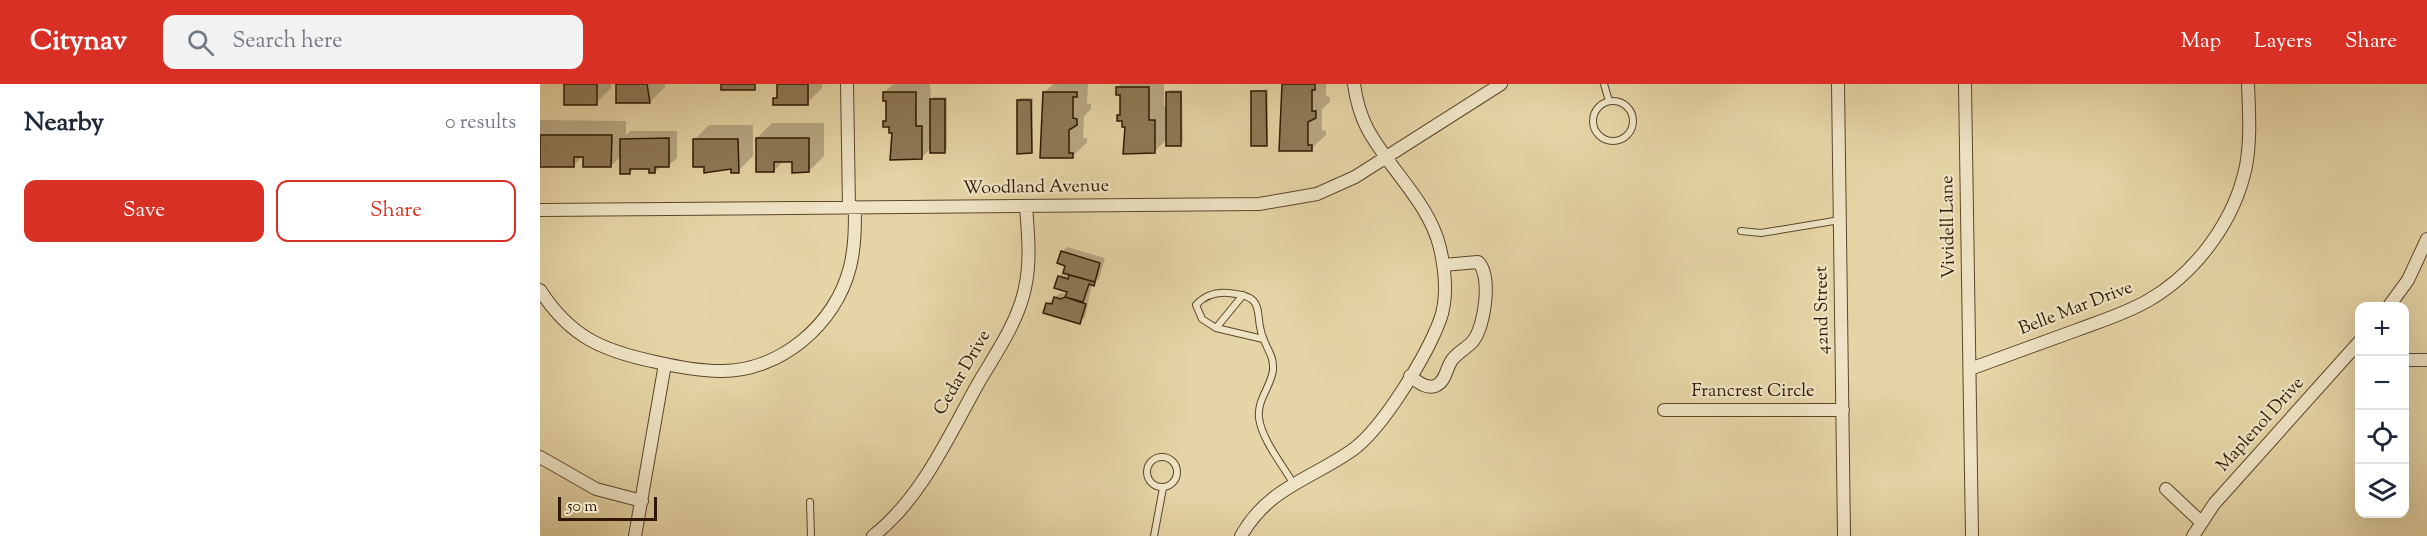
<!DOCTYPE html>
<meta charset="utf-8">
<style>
:root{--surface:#fff;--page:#f2f2f3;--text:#1f2937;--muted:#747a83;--line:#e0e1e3;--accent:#d93025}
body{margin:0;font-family:"Sorts Mill Goudy",serif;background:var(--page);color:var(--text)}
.controls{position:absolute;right:18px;bottom:18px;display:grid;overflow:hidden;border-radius:12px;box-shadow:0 6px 24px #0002}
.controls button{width:54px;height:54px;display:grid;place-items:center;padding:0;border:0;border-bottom:2px solid var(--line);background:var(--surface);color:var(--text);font:30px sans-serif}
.scale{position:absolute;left:18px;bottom:15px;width:99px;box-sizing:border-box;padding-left:6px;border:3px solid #2f1701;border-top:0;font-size:16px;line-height:21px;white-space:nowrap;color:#2f1701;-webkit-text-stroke:4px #eee3c4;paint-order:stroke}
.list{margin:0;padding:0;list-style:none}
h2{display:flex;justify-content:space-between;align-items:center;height:78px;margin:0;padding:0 24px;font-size:26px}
h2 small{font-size:20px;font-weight:400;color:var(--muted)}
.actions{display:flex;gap:12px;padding:18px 24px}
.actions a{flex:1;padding:14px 0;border:2px solid var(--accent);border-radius:12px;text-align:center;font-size:21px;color:var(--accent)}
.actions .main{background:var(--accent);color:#fff}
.icon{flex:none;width:33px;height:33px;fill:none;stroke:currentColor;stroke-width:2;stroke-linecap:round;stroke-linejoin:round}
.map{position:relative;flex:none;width:1887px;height:452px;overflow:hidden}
header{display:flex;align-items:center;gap:36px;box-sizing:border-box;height:84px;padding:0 30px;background:var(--accent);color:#fff}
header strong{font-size:28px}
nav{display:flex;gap:33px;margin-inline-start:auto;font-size:21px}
.search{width:420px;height:54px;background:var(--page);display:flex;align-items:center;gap:15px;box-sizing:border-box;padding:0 21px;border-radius:12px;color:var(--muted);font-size:22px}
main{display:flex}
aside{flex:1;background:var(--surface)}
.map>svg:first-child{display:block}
</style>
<header>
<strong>Citynav</strong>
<div class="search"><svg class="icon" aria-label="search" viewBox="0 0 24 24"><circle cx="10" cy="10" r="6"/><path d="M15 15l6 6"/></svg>Search here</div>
<nav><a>Map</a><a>Layers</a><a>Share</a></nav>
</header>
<main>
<aside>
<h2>Nearby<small>0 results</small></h2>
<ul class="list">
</ul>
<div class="actions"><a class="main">Save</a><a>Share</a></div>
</aside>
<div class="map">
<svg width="1887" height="452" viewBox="0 0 1887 452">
<rect width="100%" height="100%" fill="#e5d4a5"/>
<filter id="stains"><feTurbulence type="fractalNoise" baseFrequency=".00333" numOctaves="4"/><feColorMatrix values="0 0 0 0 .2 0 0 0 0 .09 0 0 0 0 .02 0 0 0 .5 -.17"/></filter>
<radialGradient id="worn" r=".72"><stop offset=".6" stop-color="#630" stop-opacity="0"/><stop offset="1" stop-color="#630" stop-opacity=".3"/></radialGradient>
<path fill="#0003" d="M26,0H71V4L56,19Z
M77,0H125V3L110,18Z
M239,0H282V4L267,19L235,14L239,10Z
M353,0H390L391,17L394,13H407V65L405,68L392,63L381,74L344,37L348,34V15L344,9Z
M513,0H548L547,20H551V25L544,32L543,54H547V58L532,73H502L505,8Z
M581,0H624V22H627L629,6H642L643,58L640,61L627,55L614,68L578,32L582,28L581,9L578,3Z
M744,0H786V12L790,13V18L782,25V46L786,47V51L771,65H740Z
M728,5V58L726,60L712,8Z
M480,14H493V66L491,68L478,16Z
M0,36L86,37V51L90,47H137V74L128,82H121L115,88L110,83H95L90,88L82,71L71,82L44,71L34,81H0Z
M232,39H284V72L269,87L253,76H244L234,87L217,54Z
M169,41H213V72L198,87L154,56Z
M527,163L565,174L559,195L552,200L545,233L539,238L508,220L520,209L527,210L529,207L519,193L527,181L522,168Z"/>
<path fill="#8e7956" stroke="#2f1701" stroke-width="1.5" d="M24,0H57V21H24Z
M76,0H107L110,19H76Z
M181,0H215V6H181Z
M237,0H268V21H233V14H237Z
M742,0H775V6H772V27H776V34L768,38V61H772V67H739Z
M576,3H609V36H615V69L583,70L585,43H582V37H577V31H580V11H576Z
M711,7H726L727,62H711Z
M343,8H376V42H382V75L350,76L352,49H349V43H343V37H346V17H343Z
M503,8H537V13H533V34L537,35V41L529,46V69H533V74H500Z
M626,8H641V62H626Z
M390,15H405V69H390Z
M477,16H491L492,69L477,70Z
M0,51H72L71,83H43V73H34V83H0Z
M129,54V83H115V89H109V85H90V90H80V55Z
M216,54H269V88L252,89V78H234V88H216Z
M153,55H198L199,89H191V85L164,89V83H153Z
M521,167L560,179L555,198L523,189L525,182L517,179Z
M529,191L555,198L554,202L549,200L543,218L525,213L527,208L514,204L518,192L528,195Z
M514,213L521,215L525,213L546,220L540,240L503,229L506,219L512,220Z"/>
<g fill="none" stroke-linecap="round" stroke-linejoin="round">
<g stroke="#5c462a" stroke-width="8">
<path id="service" d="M1064,0L1069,17
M1053 37a20 20 0 1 1 40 0a20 20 0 1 1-40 0Z
M1201,147L1221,149L1300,136
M703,211L676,244L723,255
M676,244L662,235L656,221C665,211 675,208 688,209C730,212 712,230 724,256C728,267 734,273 733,286C731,303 717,315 719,334C722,356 742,380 753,399
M607 388a15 15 0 1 1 30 0a15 15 0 1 1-30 0Z
M270,418L271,452
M614,452L623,404"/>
</g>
<g stroke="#5c462a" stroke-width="14">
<path id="minor" d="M307,0L309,123
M1298,0L1304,452
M1425,0L1432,452
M0,126L719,120L777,110L815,93L961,0
M0,206C30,253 63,267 116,278C138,283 158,287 180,287C240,288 296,240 310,183C315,163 315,143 315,123
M1849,222L1868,196L1887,155
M1864,276H1887
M1430,285C1466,272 1502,259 1537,246C1561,237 1587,229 1609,216C1657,188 1695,136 1706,82C1711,55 1709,27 1708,0
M870,292C877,297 885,305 895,302C906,298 906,284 912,276C918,268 927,264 933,257C945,243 952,191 938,178L903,181
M1124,326H1303
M0,373L56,405L102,417
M1626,405L1661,438
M95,452L125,280
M333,452C382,414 409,351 439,298C456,269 478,238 485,204C491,177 488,149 486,122
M701,452C728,404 769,396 811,367C842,346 887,271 900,236C908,214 905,186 900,164C889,118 848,84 827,44C820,30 816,15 814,0
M1653,452L1674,420L1820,257"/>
</g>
<use href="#service" stroke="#eee3c4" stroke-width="6"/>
<use href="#minor" stroke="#eee3c4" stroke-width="12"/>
</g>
<g text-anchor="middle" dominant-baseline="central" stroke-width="4.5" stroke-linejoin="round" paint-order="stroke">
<g font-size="18" fill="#2f1701" stroke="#eee3c4">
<text transform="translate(496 104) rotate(-1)">Woodland Avenue</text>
<text transform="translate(1409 143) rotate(-91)">Vividell Lane</text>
<text transform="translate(1536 225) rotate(-21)">Belle Mar Drive</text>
<text transform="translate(1283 226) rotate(-91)">42nd Street</text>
<text transform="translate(423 289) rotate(-60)">Cedar Drive</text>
<text x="1213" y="308">Francrest Circle</text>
<text transform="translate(1721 341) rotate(-48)">Maplenol Drive</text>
</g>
</g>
<rect width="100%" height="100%" filter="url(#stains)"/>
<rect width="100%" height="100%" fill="url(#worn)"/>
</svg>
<div class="controls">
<button>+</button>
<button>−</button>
<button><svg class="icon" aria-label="locate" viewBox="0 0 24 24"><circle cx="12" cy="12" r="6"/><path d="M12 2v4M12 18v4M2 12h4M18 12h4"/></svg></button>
<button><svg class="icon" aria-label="layers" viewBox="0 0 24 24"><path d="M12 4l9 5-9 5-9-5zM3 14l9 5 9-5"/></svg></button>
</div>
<div class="scale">50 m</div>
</div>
</main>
